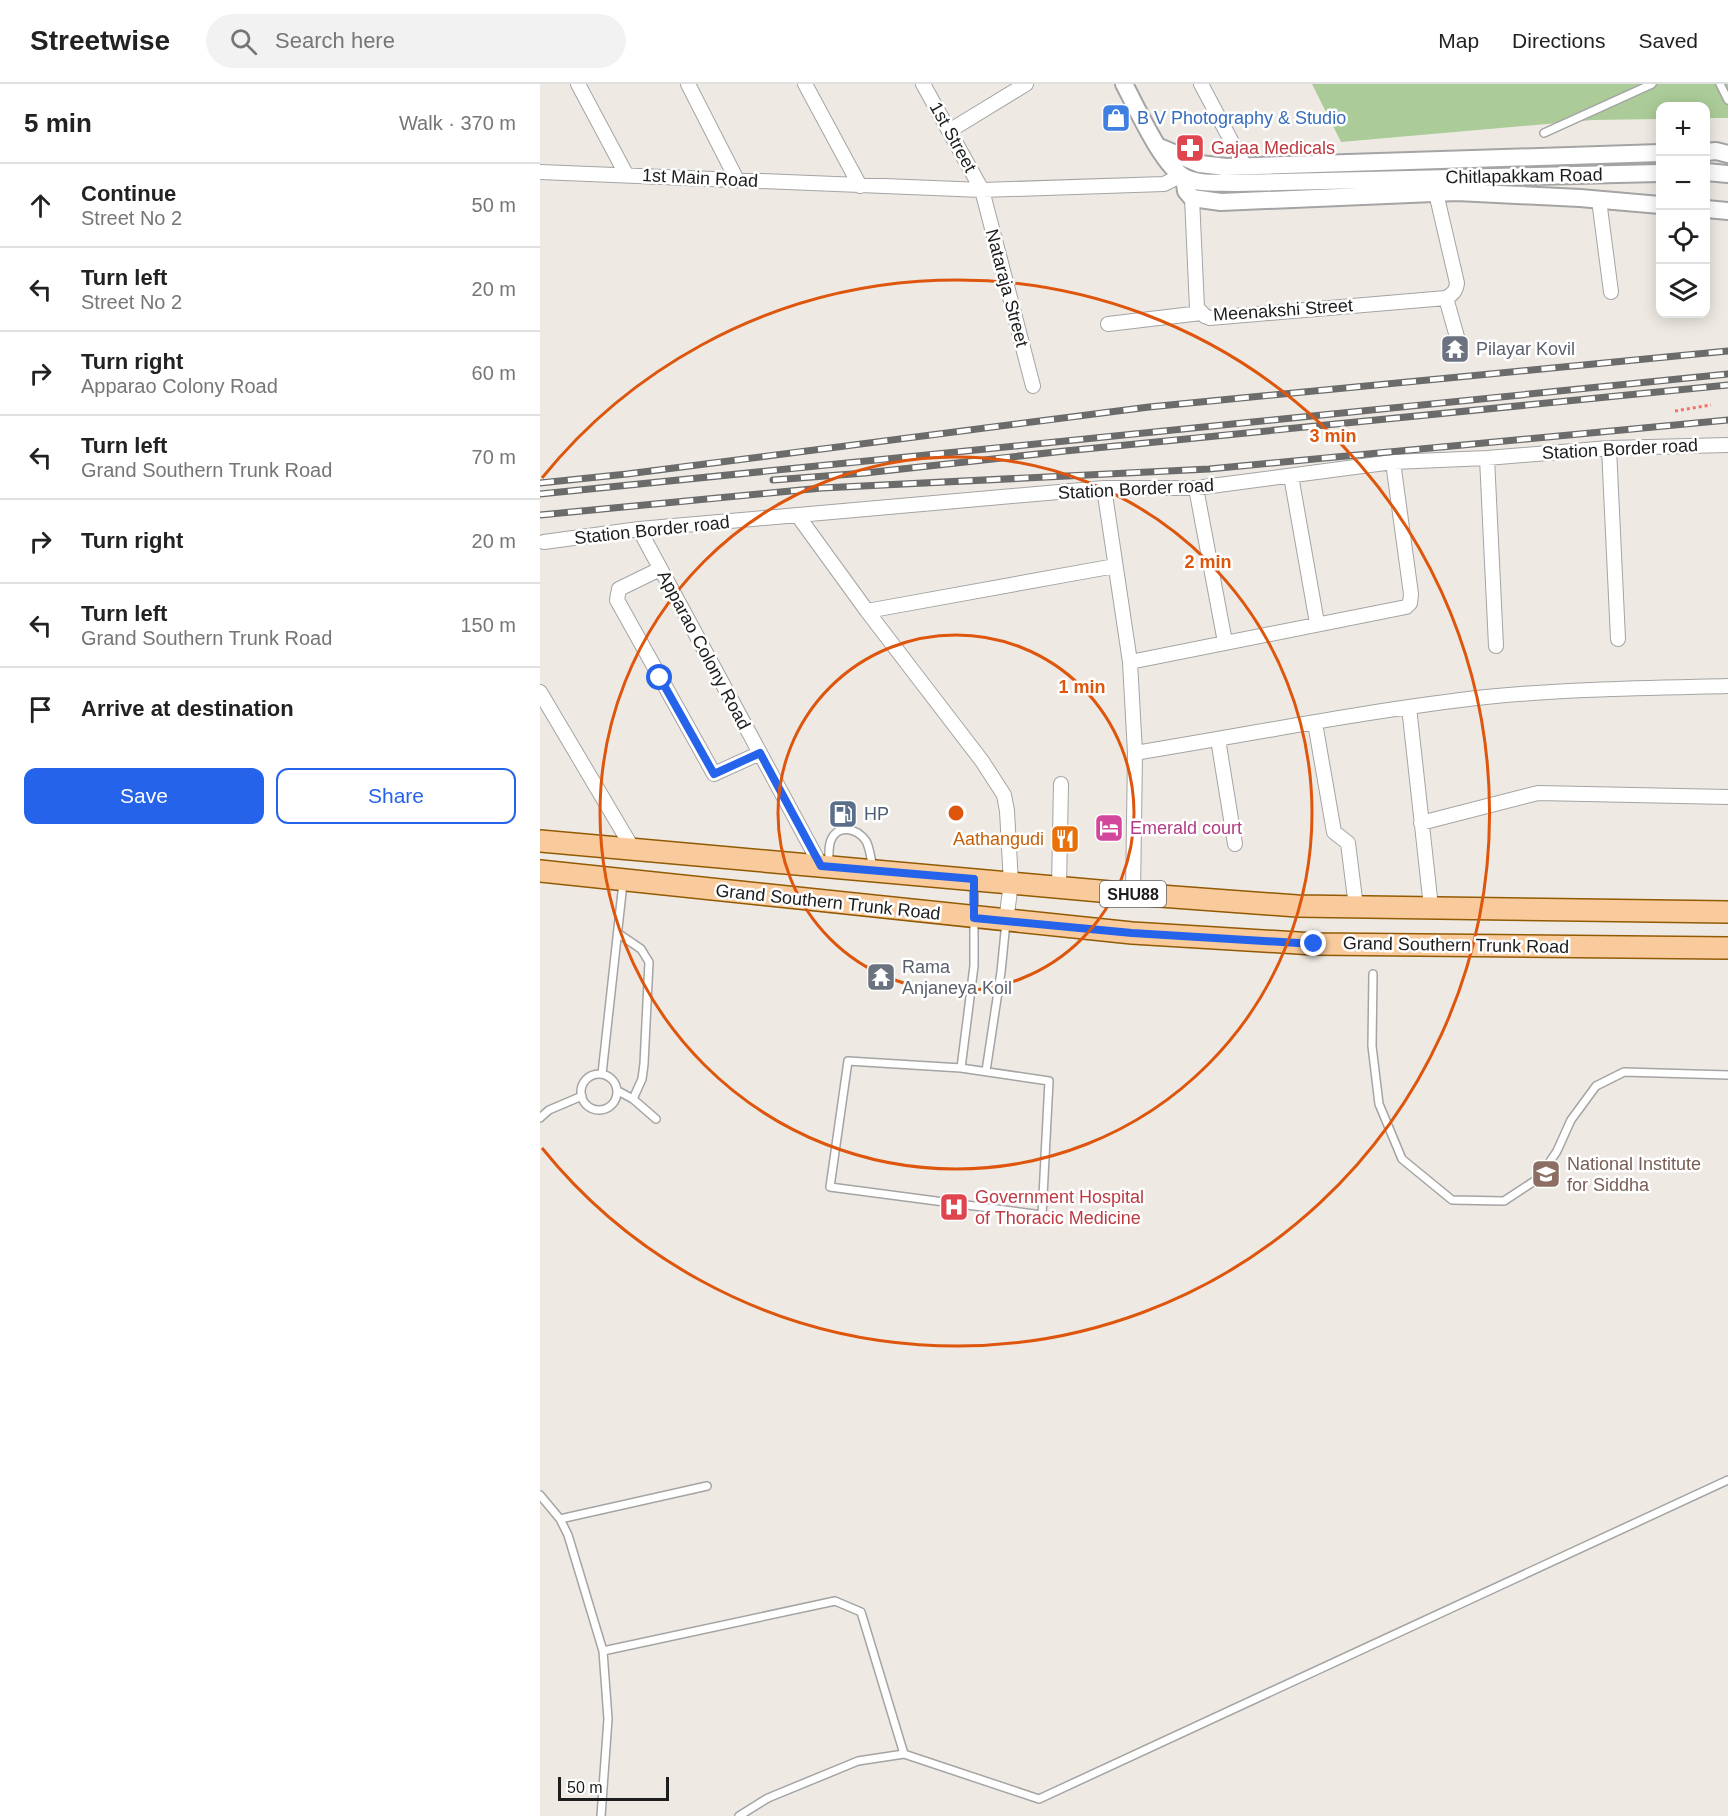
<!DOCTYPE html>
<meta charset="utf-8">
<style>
:root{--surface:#fff;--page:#f2f2f2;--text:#222;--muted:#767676;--line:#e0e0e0;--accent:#2563eb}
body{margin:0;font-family:Helvetica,sans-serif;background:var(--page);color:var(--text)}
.controls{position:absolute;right:18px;top:18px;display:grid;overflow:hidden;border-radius:12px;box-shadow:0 3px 15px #0003}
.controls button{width:54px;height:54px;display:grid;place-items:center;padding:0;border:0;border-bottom:2px solid var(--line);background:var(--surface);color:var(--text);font:30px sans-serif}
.scale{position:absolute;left:18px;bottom:15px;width:111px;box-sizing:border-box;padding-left:6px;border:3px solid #1d1d1d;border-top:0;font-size:16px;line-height:21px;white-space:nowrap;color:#1d1d1d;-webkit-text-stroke:4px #fff;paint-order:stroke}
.stop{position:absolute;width:18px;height:18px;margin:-14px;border:4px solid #2563eb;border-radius:50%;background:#fff}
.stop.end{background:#2563eb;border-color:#fff;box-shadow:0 2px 6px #0008}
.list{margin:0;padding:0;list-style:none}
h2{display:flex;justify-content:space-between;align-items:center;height:78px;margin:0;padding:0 24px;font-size:26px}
h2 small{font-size:20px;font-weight:400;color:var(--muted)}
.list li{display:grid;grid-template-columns:39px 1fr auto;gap:18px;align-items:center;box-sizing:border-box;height:84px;padding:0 24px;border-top:2px solid var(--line)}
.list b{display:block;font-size:22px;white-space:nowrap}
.list p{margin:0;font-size:20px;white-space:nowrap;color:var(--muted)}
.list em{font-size:20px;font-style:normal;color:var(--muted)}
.actions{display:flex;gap:12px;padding:18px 24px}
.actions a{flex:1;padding:14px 0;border:2px solid var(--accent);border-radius:12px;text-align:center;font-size:21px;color:var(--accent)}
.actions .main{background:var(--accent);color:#fff}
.icon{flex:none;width:33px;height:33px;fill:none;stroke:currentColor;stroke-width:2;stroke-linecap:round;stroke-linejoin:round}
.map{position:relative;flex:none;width:1188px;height:1732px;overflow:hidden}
header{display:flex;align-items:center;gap:36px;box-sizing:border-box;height:84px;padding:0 30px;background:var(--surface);border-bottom:2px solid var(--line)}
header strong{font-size:28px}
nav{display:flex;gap:33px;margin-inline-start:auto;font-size:21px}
.search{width:420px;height:54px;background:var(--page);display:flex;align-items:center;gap:15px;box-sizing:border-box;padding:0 21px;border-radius:33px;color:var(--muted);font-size:22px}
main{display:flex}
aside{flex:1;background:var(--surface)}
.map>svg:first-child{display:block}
</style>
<header>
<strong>Streetwise</strong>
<div class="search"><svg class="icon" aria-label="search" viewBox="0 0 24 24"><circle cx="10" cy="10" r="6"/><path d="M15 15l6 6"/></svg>Search here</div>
<nav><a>Map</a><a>Directions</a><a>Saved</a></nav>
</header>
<main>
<aside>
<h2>5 min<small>Walk · 370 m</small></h2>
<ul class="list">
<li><svg class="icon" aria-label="ahead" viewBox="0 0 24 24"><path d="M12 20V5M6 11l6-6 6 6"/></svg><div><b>Continue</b><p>Street No 2</p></div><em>50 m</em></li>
<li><svg class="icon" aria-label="left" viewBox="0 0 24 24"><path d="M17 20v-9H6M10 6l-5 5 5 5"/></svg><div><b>Turn left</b><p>Street No 2</p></div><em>20 m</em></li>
<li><svg class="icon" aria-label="right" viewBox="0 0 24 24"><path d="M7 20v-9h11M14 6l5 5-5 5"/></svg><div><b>Turn right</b><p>Apparao Colony Road</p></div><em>60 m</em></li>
<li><svg class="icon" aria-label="left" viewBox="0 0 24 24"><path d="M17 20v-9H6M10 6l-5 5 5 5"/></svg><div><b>Turn left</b><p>Grand Southern Trunk Road</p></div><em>70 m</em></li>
<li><svg class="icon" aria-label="right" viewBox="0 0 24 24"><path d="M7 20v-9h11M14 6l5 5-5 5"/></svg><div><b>Turn right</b></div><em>20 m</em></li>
<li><svg class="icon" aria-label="left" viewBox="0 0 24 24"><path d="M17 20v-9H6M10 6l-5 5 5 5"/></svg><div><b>Turn left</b><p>Grand Southern Trunk Road</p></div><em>150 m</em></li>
<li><svg class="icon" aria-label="arrive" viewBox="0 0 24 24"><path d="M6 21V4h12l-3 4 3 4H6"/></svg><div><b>Arrive at destination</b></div></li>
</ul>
<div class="actions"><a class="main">Save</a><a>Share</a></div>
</aside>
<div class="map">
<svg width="1188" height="1732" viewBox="0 0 1188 1732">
<rect width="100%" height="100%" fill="#eeeae3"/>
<path fill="#abcc98" d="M772,0H1188V34H1166V22H1120V35L1053,36L801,58Z"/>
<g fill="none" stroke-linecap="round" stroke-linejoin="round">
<g stroke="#a4a4a4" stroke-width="10">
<path id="service" d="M1180,0L1188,16
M1004,49L1112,0
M289,780C289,772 288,763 291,756C298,740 317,744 326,757C330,764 331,776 333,784
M79,850L101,865L109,878L104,980L102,995L93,1015
M833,890L832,962L839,1020L862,1075L912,1116L964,1117L999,1094L1017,1067L1031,1036L1056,1002L1084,988L1188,991
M308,977L421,984L509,997L502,1131L290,1103Z
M421,984L434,882V799
M446,987L461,888L466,838
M41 1008a18 18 0 1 1 36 0a18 18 0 1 1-36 0Z
M62,990L83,799
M78,1007L93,1015L116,1035
M0,1034L9,1026L42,1012
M0,1411L20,1435L28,1451L63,1567L68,1635L61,1732
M20,1435L167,1402
M63,1567L295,1517L321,1528L364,1670
M199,1732L228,1714L318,1677L364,1670L499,1715L1188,1396"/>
</g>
<g stroke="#a4a4a4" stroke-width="16">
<path id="minor" d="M38,0L86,90
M148,0L197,96
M265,0L320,102
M383,0L442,106L493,302
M661,0L705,83
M409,47L486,0
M0,88L442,106L624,100L642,91
M652,114L657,224L665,232L670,234L906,214C913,210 916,207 917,199L896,109
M1059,116L1071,208
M906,214L921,267
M568,240L661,229
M1069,364L1078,555
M947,374L956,562
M751,392L777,539
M564,404L590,578L595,669L593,810
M656,404L685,558
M258,432L327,527L442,677L464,711L467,727L471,799L466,837
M99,445L281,782
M4,458L99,445L564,404H656L853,378L947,374L1069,364L1188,361
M120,485L79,505L77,516L174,690L220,669
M327,527L575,482
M590,578L866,523L870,519L871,510L853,378
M0,608L93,765
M869,623L891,823
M775,639L794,748L808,759L816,823
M678,655L695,760
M595,669C712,650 829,626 946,613C1026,605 1108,604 1188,602
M881,739L998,709L1188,713
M519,803L521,700"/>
</g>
<g stroke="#a4a4a4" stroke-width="20">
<path id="tertiary" d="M584,0C597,24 622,81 644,93C659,101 679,98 695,99L1120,89
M619,63L660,80L686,83L1120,69
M1166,68L1176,67L1188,70
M1166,88L1188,90
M644,93L646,107L652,114L681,118L917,108L1040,114L1120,121
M1166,125L1188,127"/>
</g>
<g stroke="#925a03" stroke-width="24">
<path id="primary" d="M0,757L593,810L757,822L1188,828
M0,787L592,849L774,860L1188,864"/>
</g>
<path stroke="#f6716c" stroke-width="3" stroke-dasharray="3 3" stroke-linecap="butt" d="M1135,327L1171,321"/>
<use href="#service" stroke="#fff" stroke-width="7"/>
<use href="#minor" stroke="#fff" stroke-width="14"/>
<use href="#tertiary" stroke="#fff" stroke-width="16"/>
<use href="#primary" stroke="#f9cb9c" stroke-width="21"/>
<g stroke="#6b6b6b" stroke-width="7">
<path id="rail" d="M233,396L325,389L525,367L1188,301
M0,399L87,390L609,323L1188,267
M0,410L1188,290
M0,431L282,404L669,385L1188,336"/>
</g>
<use href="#rail" stroke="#fff" stroke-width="4.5" stroke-dasharray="14" stroke-linecap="butt"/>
</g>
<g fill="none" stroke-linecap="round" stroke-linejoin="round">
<path stroke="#2563eb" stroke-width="8" d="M120,594L174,690L220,669L281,782L434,795V834L592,849L774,860"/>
</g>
<g fill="none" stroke="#de560d" stroke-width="3">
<circle cx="416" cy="729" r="178"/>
<circle cx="416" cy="729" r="356"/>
<path d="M2 394A533 533 0 1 1 2 1064"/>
</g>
<defs>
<g id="shop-square" transform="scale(1.5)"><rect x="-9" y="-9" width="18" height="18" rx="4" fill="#3f7fe0" stroke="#fff"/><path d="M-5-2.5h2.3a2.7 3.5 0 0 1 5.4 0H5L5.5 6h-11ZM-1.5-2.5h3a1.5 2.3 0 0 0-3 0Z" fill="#fff"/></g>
<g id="pharmacy-square" transform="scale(1.5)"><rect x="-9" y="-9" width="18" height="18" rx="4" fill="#e0444e" stroke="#fff"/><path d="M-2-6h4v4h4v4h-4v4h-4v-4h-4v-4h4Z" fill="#fff"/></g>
<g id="temple-square" transform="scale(1.5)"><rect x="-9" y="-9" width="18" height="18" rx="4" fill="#6b7280" stroke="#fff"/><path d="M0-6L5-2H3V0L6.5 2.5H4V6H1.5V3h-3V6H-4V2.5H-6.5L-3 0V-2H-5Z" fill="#fff"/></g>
<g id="fuel-square" transform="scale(1.5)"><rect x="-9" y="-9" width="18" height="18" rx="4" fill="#5c6f8a" stroke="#fff"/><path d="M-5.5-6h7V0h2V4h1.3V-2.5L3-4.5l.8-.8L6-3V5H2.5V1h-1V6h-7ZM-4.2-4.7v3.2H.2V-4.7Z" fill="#fff"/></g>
<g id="hotel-square" transform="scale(1.5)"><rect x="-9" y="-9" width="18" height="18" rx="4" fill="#d1479c" stroke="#fff"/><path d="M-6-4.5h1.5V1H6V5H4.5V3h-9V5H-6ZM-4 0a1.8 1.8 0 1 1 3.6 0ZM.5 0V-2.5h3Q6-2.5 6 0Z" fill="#fff"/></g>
<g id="restaurant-square" transform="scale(1.5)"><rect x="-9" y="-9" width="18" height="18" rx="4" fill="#e8710a" stroke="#fff"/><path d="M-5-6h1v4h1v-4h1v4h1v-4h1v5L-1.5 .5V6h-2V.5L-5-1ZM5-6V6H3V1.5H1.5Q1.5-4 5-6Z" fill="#fff"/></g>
<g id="university-square" transform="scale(1.5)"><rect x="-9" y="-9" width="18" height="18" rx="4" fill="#8d6e63" stroke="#fff"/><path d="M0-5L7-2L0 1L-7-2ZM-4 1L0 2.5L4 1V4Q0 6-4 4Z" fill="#fff"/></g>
<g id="hospital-square" transform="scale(1.5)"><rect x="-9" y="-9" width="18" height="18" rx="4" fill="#e0444e" stroke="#fff"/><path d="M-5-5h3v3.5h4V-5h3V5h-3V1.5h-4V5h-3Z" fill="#fff"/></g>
</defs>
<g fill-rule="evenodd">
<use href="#shop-square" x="576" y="34"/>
<use href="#pharmacy-square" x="650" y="64"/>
<use href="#temple-square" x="915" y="265"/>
<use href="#fuel-square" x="303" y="730"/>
<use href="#hotel-square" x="569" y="744"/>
<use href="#restaurant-square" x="525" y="755"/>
<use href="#temple-square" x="341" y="893"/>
<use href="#university-square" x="1006" y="1090"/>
<use href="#hospital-square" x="414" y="1123"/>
</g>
<g text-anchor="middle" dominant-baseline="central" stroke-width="5" stroke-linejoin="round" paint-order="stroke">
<rect fill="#fff" stroke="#616161" stroke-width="1.5" x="560" y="797" width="66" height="26" rx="4.5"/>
<g font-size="16" font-weight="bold" fill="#1d1d1d">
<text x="593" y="810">SHU88</text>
</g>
<g font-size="18" fill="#366cbe" stroke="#fff" text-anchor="start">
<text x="597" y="34">B V Photography &amp; Studio</text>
</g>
<g font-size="18" fill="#1d1d1d" stroke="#fff">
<text transform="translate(413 53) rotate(61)">1st Street</text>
<text transform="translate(984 92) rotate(-1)">Chitlapakkam Road</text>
<text transform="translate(160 94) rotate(3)">1st Main Road</text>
<text transform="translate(467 204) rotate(75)">Nataraja Street</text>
<text transform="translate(743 226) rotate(-4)">Meenakshi Street</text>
<text transform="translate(1080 365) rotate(-3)">Station Border road</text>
<text transform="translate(596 405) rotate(-3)">Station Border road</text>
<text transform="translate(112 446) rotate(-6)">Station Border road</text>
<text transform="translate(164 566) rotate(62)">Apparao Colony Road</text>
<text transform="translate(288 818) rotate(6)">Grand Southern Trunk Road</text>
<text transform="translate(916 861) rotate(1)">Grand Southern Trunk Road</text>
</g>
<g font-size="18" fill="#be3a42" stroke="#fff" text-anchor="start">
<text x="671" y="64">Gajaa Medicals</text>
<text x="435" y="1113">Government Hospital<tspan x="435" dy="21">of Thoracic Medicine</tspan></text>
</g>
<g font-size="18" fill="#5b616d" stroke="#fff" text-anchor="start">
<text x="936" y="265">Pilayar Kovil</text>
<text x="362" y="883">Rama<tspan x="362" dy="21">Anjaneya Koil</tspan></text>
</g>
<g font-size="18" fill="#4e5e75" stroke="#fff" text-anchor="start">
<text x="324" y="730">HP</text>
</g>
<g font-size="18" fill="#b23c85" stroke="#fff" text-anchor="start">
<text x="590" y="744">Emerald court</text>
</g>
<g font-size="18" fill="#c56008" stroke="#fff" text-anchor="end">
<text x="504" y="755">Aathangudi</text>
</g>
<g font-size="18" fill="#785e54" stroke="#fff" text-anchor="start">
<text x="1027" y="1080">National Institute<tspan x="1027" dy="21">for Siddha</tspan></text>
</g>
</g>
<circle cx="416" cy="729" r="9" fill="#de560d" stroke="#fff" stroke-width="3"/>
<g font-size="18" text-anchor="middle" font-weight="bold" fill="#de560d" stroke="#fff" stroke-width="5" stroke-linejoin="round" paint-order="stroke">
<text x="793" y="358">3 min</text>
<text x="668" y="484">2 min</text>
<text x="542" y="609">1 min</text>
</g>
</svg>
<div class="controls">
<button>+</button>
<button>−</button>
<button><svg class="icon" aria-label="locate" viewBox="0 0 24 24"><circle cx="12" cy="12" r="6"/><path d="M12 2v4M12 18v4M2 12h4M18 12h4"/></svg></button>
<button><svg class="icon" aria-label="layers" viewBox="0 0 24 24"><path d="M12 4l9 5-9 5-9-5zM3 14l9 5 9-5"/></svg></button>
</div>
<div class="scale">50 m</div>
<div class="stop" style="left:120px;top:594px"></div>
<div class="stop end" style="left:774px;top:860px"></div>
</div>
</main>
